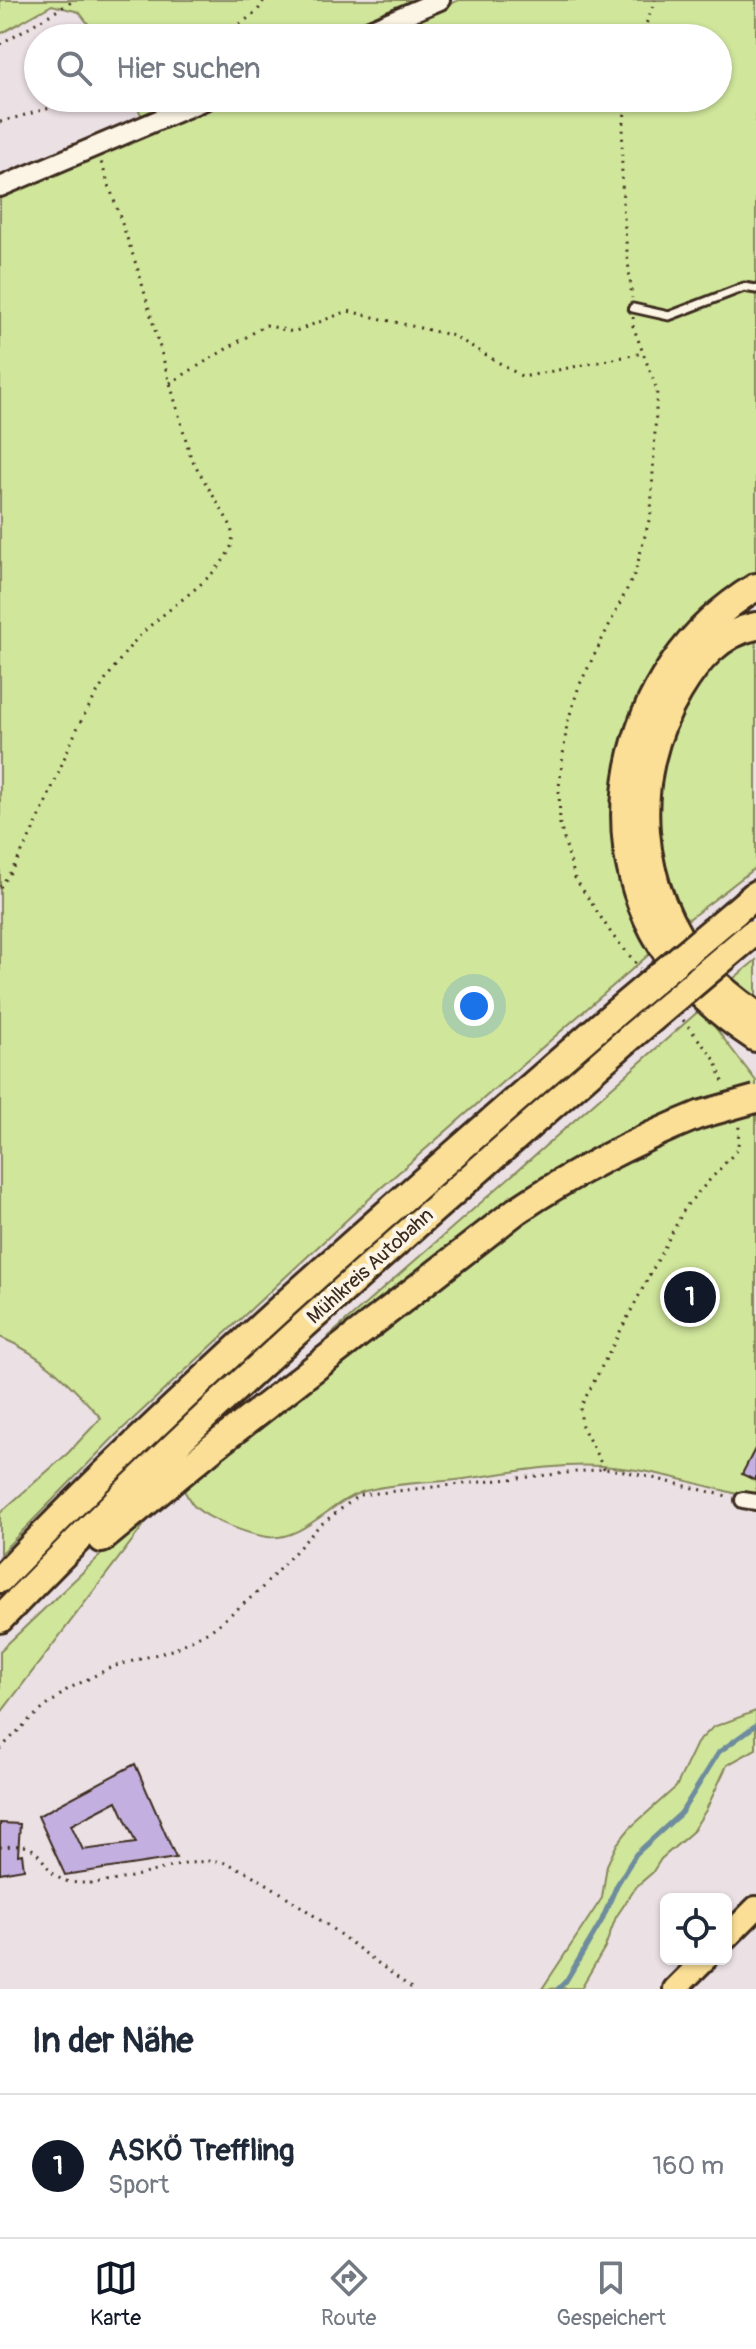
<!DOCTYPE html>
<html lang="de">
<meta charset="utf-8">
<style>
:root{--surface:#fff;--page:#f2f2f3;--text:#1f2937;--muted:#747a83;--line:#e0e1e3;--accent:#111827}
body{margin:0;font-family:Pangolin,sans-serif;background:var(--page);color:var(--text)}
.controls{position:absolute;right:24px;bottom:24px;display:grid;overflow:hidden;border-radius:12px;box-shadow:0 2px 6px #0004}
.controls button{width:72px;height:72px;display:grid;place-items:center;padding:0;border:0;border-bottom:2px solid var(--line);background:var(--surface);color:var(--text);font:40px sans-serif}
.you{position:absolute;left:474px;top:1006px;width:28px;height:28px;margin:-20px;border:6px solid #fff;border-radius:50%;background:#1a73e8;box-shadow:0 0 0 12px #1a73e833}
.badge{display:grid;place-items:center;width:52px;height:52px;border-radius:50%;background:var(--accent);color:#fff;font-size:26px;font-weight:700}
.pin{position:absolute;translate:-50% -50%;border:4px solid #fff;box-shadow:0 2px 8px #0006}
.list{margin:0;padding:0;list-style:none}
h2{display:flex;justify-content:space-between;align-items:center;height:104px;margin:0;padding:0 32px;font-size:34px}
h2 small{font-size:26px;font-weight:400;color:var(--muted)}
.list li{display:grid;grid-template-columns:52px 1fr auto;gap:24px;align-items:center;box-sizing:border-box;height:144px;padding:0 32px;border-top:2px solid var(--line)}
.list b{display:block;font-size:30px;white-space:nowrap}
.list p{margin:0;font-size:26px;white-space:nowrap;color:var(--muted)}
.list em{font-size:26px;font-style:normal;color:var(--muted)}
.icon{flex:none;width:44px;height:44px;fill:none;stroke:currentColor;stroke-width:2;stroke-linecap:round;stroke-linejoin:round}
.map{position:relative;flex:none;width:756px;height:1989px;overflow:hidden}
.search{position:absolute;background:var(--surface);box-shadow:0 2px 6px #0004;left:24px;right:24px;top:24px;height:88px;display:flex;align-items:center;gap:20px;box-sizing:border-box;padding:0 28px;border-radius:44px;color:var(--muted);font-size:30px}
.sheet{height:248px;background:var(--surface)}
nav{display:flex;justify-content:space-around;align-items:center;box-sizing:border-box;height:112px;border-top:2px solid var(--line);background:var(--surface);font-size:22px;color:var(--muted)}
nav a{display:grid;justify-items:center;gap:4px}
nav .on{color:var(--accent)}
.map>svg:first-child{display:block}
</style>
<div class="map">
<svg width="756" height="1989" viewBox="0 0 756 1989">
<rect width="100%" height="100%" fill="#ebe0e4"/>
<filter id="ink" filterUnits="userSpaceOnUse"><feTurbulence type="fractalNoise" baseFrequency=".0125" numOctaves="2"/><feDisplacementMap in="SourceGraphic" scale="16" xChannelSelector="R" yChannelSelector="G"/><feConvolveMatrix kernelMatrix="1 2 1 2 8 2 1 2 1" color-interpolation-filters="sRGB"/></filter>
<g filter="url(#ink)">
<path fill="#d0e69b" stroke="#86885c" stroke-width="2" d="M0,0H416L326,38H99L79,12L52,5L0,34Z
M459,0H756V577L614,808C615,864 624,903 653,951L382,1187L116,1435L0,1554V1513L68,1453L101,1418C69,1383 45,1356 0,1337V197L229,98H718V38H370Z
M132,98H184L142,116Z
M756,632V867L689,919L671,907L652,788L695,673Z
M756,960V1007L728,983Z
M701,1009L756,1081V1088L575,1163L328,1337Z
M756,1108V1499C705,1486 654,1469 601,1466C554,1463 503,1474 456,1480C427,1483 394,1483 365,1491C332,1500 304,1541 268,1537C250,1535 209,1520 195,1507C190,1503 186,1493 182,1487L486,1243L620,1157Z
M160,1504L0,1714V1651L107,1549Z
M756,1711V1749L727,1765L706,1810L692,1832L661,1859L652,1873L637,1886L616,1917L605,1947L581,1988L542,1989L602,1898L607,1865L617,1844L630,1828L676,1787L697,1743L713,1727Z"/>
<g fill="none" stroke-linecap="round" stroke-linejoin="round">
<path stroke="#6e8c9d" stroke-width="5" d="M558,1989L566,1981L601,1922L617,1885L636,1854L681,1813L719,1752L756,1725"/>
</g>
<path fill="#c4b0e0" stroke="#3b2a1e" stroke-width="2" fill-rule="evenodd" d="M756,1447V1481L742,1474Z
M135,1764L176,1858L65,1875L38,1816ZM117,1801L136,1843L83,1850L71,1825Z
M0,1823L20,1824L18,1855L22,1854L24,1869L0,1873Z"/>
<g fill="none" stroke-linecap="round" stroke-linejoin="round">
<g stroke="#3b2a1e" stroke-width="13">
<path id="service" d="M633,308L669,316L744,287L756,289"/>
</g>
<g stroke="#3b2a1e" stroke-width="20">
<path id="minor" d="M743,1500L756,1502"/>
</g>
<g stroke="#3b2a1e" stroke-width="24">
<path id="tertiary" d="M351,38L440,0
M0,187L210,98"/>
</g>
<g stroke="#3b2a1e" stroke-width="28">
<path id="primary" d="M726,1938L756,1908
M675,1989L705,1959"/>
</g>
<g stroke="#3b2a1e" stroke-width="32">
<path id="motorway" d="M756,587C619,669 579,856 687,979C707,1003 730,1021 756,1038
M756,626C720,633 697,661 679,691C627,777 636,889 700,967C716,985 736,1001 756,1015
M735,912L756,894
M102,1539L212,1448L516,1211C574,1172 634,1141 699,1115
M0,1579C193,1378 406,1196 615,1013
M0,1619C199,1411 418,1223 634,1034"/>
</g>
<path stroke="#3b2a1e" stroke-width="3" stroke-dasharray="2 6" stroke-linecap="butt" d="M220,38L257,12L264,0
M641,38L655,0
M0,44L75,0
M627,98C616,163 625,232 632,298
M0,122L86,98
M633,317V326L657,390L651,513L635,573L579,686L567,724L559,787L560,825L575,878L613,936L640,968
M170,383L266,325L293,332L348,311L454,336L523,377L643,353
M0,887C35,840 53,781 77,729C92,699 113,667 134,642C159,612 215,582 230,549C234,541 232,534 231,526L191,458L139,273L101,162
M683,1020L715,1060L725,1087
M604,1469L582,1426L580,1408L686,1206L738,1149L739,1124
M0,1749L29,1720L68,1689L112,1667L175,1649L214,1628L259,1591L319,1526L359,1495L604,1469L624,1471L731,1497
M0,1847C7,1847 17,1845 24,1846C45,1850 45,1878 70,1882C120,1889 166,1861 215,1861C251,1861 377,1964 413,1989"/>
<use href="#service" stroke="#fcf5e5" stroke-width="7"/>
<use href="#minor" stroke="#fcf5e5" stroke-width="14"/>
<use href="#tertiary" stroke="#fcf5e5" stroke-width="18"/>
<use href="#primary" stroke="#fbdf96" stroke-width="22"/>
<use href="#motorway" stroke="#fbdf96" stroke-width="26"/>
<g stroke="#3b2a1e" stroke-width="32" stroke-linecap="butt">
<path id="motorway-bridge" d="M615,1013L735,912
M634,1034L752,934
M699,1115L756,1099"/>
</g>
<use href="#motorway-bridge" stroke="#fbdf96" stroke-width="26"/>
</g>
</g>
<g text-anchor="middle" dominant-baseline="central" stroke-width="8" stroke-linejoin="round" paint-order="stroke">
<g font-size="20" fill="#3b2a1e" stroke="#fcf5e5">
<text transform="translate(370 1266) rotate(-42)">Mühlkreis Autobahn</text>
</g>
</g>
</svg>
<div class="controls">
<button><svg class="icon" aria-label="locate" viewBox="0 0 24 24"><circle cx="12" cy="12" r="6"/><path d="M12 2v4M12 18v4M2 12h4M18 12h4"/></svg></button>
</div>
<div class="you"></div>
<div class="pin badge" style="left:690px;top:1297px">1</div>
<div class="search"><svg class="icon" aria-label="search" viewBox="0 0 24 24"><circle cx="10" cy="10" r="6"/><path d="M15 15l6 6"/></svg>Hier suchen</div>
</div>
<section class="sheet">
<h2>In der Nähe<small></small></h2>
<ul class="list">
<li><span class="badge">1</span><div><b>ASKÖ Treffling</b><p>Sport</p></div><em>160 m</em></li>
</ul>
</section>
<nav>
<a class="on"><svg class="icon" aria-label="map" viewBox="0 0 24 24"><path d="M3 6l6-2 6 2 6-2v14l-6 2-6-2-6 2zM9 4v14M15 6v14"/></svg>Karte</a>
<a><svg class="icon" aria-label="directions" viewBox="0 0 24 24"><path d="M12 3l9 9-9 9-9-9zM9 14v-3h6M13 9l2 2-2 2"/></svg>Route</a>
<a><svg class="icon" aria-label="saved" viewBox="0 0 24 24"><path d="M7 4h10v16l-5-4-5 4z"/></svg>Gespeichert</a>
</nav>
